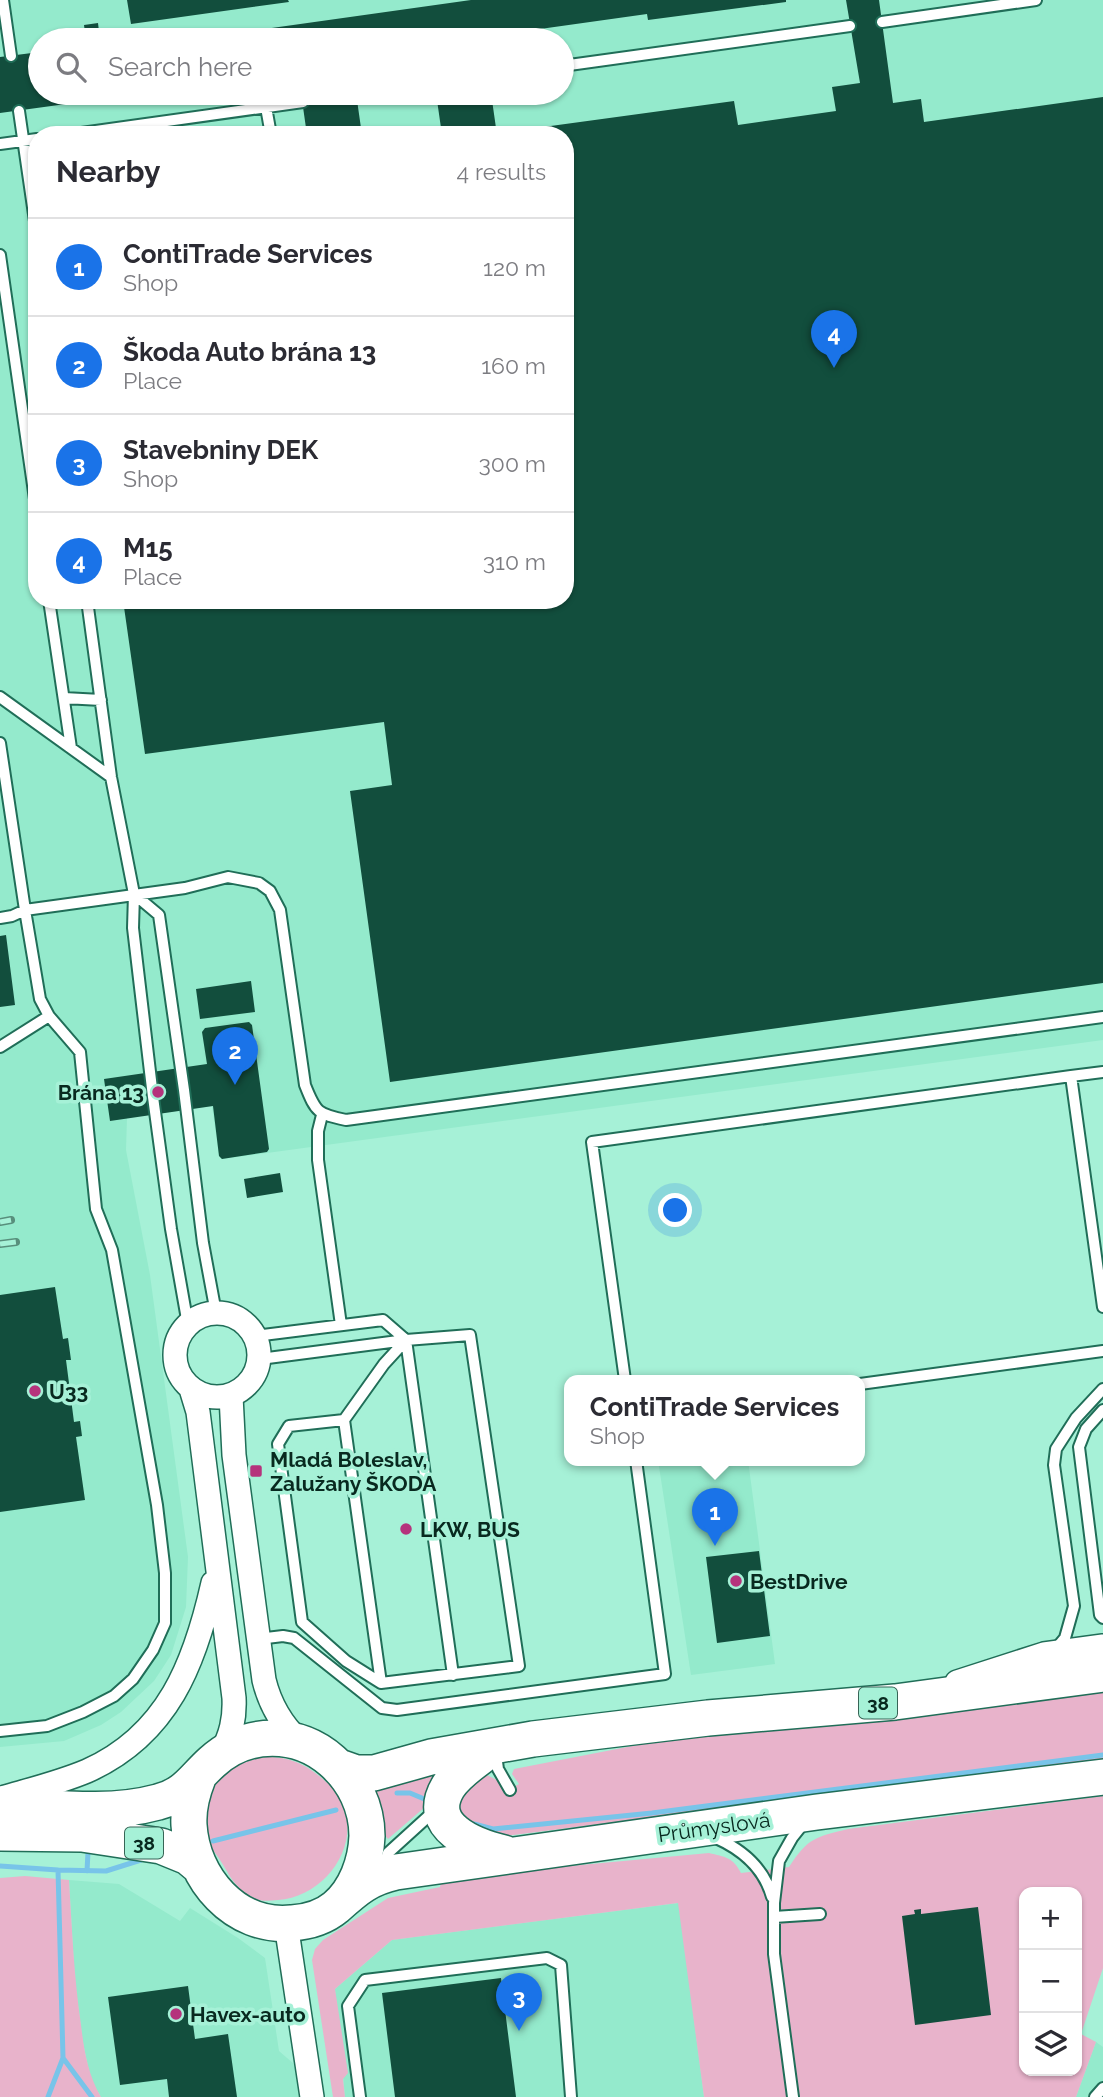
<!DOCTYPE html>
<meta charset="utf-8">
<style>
:root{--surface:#fff;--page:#f2f2f3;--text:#2b2b33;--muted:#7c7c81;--line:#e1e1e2;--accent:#1a73e8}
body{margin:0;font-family:Raleway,sans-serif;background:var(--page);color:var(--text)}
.controls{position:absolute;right:21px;bottom:21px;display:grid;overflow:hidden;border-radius:14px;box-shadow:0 2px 5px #0004}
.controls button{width:63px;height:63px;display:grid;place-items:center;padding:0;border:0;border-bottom:2px solid var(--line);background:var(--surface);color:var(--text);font:35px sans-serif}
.you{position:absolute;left:676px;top:1211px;width:24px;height:24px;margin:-18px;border:5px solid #fff;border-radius:50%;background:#1a73e8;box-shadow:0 0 0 10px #1a73e833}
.badge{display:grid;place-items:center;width:46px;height:46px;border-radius:50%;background:var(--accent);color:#fff;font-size:23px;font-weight:700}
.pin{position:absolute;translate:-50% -58px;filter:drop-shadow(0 2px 4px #0008)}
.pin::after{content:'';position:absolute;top:37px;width:24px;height:21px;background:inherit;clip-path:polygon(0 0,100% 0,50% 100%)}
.popup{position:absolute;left:564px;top:1375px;width:301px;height:91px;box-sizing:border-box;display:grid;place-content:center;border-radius:14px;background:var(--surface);filter:drop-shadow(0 2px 5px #0005);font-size:23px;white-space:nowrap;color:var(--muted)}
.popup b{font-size:26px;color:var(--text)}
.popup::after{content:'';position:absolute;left:50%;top:100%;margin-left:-14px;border:14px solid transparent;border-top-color:var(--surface)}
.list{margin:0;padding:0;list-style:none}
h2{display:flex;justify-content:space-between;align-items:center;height:91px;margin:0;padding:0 28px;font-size:30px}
h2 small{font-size:23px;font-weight:400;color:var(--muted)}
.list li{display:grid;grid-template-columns:46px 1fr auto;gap:21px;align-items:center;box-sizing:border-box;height:98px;padding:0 28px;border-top:2px solid var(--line)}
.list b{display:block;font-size:26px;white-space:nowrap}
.list p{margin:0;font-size:23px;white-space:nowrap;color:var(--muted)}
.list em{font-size:23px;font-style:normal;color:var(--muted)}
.icon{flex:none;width:38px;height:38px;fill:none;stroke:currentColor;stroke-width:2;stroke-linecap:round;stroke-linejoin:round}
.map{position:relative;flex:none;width:1103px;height:2097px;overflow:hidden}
.search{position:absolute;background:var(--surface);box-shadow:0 2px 5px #0004;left:28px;top:28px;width:546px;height:77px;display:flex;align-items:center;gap:18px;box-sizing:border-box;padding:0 24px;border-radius:38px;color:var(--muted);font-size:26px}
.panel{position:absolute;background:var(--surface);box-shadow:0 2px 5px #0004;left:28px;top:126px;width:546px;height:483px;border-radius:28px}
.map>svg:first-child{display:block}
</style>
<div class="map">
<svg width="1103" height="2097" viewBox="0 0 1103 2097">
<rect width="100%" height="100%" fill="#a6f1d7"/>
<path fill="#94eacc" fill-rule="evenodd" d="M0,0H1103V1040L222,1159L219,1156L212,1106L127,1118L126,1150L150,1275L188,1557L186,1607L171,1655L154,1681L121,1712L101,1725L64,1741L0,1747ZM40,40H562V93H40ZM37,135H565V600H37Z
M658,1460H748L775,1664L691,1675Z
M69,1880L119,1884L180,1921L190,1908L238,1938L265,1958L279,2051L294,2064L299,2097H101L91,2080L83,2043L75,1982Z
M679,1903L704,2097H345L335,1989L392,1940Z
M1096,2042L1103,2047V2097H1076Z"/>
<path fill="#e8b3cb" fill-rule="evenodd" d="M1103,1687V1764L716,1809L499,1837L455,1818L456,1791L485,1774L497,1780L506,1791L519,1784L512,1774L514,1769L658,1741Z
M266,1757C290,1757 306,1764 324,1780C328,1784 333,1786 337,1789C340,1793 342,1799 343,1804C361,1848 323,1897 278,1900C269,1901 259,1902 252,1897C233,1887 229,1873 218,1857C212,1848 204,1840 197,1832C210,1788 216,1765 266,1757Z
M437,1770L425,1807L388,1839L379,1828L373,1791Z
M1103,1796V1968L1081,2034L1096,2042L1076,2097H704L678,1903L392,1940L335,1989L348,2073L343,2079L345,2097H333L312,1960L315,1949L323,1940L388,1898L440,1887L442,1878L709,1853C725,1857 733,1857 741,1873L789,1867C808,1838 815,1837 848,1829ZM1024,1892H1077V2071H1024Z
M25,1876L69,1880C72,1929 74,1977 81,2025C84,2050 88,2075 101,2097H0V1878Z"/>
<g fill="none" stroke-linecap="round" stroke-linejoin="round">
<path stroke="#78c4e9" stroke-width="5" d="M397,1793H410L429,1801
M474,1824L493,1829L652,1813L1103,1755
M213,1841L336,1810
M0,1866L58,1870L63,2058L92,2097
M58,1870L106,1871L141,1860
M87,1871L88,1852
M48,2097L63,2058"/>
</g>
<path fill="#124e3d" d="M127,0H288L289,2L131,24Z
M471,0H786V2L648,20L647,14L483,37V40H193V39Z
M846,0H879L893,103L921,99L924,122L1103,97V983L390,1082L350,791L392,785L384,722L145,754L123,600H565V135H515L514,131L734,101L738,125L836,111L832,87L860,83Z
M98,23L100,40H86L84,25Z
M40,52V93H112L114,102H111L110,98L0,113V57Z
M301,93H356L362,135H307Z
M436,93H491L497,135H442Z
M6,935L15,1005L0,1007V936Z
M251,981L255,1012L200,1019L196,989Z
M249,1022L252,1025L269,1149L267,1152L222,1159L219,1156L213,1106L110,1121L104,1079L207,1064L202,1032L205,1028Z
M280,1173L283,1192L247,1198L244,1179Z
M55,1287L63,1339L68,1338L71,1360H66L74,1422L80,1421L82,1436L76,1437L85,1500L0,1512V1295Z
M759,1551L770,1636L717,1643L706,1557Z
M978,1907L991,2015L915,2025L902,1916L915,1914L914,1910L921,1909V1914Z
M501,1978L516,2097H395L382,1993Z
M188,1986L195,2039L228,2034L237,2097H169L167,2079L120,2085L108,1997Z"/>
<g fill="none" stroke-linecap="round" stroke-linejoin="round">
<g stroke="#206e58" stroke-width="14">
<path id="service" d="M3,0L11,56
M882,22L1036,0
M562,66L850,26
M356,94L368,93
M266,107L271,135
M19,111L37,235
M67,135L303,102
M0,144L37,139
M0,255L37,513
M49,600L71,748
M87,600L111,777L134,894L133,928L153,1097L171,1229L188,1325
M0,697L111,777
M64,698L101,700
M0,743L25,910L40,999L49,1016L80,1052L96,1209L112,1250L157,1505L165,1573V1623L153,1650L133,1679L114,1696L83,1712L47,1726L0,1731
M134,894L159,915L184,1090L203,1243L216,1313
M0,918L12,916L25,910L185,888L228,877L259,883L270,891L280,910L305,1085C316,1113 318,1114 346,1120L1103,1017
M0,1047L49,1016
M1103,1072L1071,1076L1103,1307
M322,1115L318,1131V1160L341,1325
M255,1336L383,1320L406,1340
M406,1340L384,1364L344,1420L381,1683L519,1666L470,1335L406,1340L453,1675
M260,1359L406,1340
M625,1380L592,1142L1071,1076
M860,1384L1103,1351
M1103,1410L1086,1429L1079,1447L1100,1615L1103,1618
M344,1420L289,1426L278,1444L302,1622L346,1661L381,1683
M258,1639L283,1636L294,1638L382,1708L397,1710L665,1674L636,1460
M1054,1651L1065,1638L1074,1606L1054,1465L1056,1449L1076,1418L1103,1389
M496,1755L498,1769L510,1790
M716,1838C743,1850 764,1868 772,1897
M382,1870L388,1853L432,1813
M774,1917L820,1914
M360,2097L348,2006L365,1980L547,1958L561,1965L571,2097
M793,2097L774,1954V1903L779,1861L792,1838L804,1823
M1095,2097L1103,2088"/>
</g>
<g stroke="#206e58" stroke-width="26">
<path id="minor" d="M175 1355a42 42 0 1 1 84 0a42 42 0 1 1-84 0Z
M191,1389L198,1412L234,1698C235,1719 231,1735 221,1754
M231,1396L234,1455L264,1680C270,1705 281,1724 300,1742
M957,1682L1044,1654L1103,1646
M5,1797C33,1789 61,1782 87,1771C168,1735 195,1663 213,1583
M286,1924L312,2097"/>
</g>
<g stroke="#206e58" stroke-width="38">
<path id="primary" d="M493,1747C479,1759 458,1771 448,1787C424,1827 474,1846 504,1853
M339,1767L356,1773H374L431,1757L533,1739L708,1718L895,1702L1103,1674
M0,1804C52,1807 107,1816 158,1802C186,1795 193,1779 212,1762C247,1730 298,1731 332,1761C354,1780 367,1807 367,1836C366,1862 356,1890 336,1907C324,1917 307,1922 292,1923C235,1929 192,1878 189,1825C188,1808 192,1793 198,1778
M0,1833L82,1834L161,1846L188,1857L200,1867
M336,1907C357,1888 369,1878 396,1872L817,1812L1103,1777"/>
</g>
<use href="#service" stroke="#fff" stroke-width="10"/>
<use href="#minor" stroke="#fff" stroke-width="23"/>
<use href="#primary" stroke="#fff" stroke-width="35"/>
<g stroke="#588f7c" stroke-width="8">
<path id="rail" d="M0,1222L11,1220
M0,1244L16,1242"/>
</g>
<use href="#rail" stroke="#a6f1d7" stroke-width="5" stroke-dasharray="16" stroke-linecap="butt"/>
</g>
<g fill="#b5337c" stroke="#a6f1d7" stroke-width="2.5">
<circle cx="158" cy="1092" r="7"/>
<circle cx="35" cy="1391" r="7"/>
<rect x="249" y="1464" width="14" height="14" rx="3.5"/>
<circle cx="406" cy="1529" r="7"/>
<circle cx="736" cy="1581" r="7"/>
<circle cx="176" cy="2014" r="7"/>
</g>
<g text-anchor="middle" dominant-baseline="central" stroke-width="7" stroke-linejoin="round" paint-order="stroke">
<g fill="#a6f1d7" stroke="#376556" stroke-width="2">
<rect x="859" y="1687.5" width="38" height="31" rx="5"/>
<rect x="125" y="1827.5" width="38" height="31" rx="5"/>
</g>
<g font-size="19" font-weight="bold" fill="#08291f">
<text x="878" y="1703">38</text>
<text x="144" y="1843">38</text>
</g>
<g font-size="21" font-weight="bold" fill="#08291f" stroke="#a6f1d7" text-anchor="start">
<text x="144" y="1092" text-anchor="end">Brána 13</text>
<text x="49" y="1391">U33</text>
<text x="270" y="1459">Mladá Boleslav,<tspan x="270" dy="24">Zalužany ŠKODA</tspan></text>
<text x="420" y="1529">LKW, BUS</text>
<text x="750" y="1581">BestDrive</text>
<text x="190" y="2014">Havex-auto</text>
</g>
<g font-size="21" fill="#08291f" stroke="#a6f1d7">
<text transform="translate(714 1827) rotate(-8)">Průmyslová</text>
</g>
</g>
</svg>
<div class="controls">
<button>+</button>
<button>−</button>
<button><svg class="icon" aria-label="layers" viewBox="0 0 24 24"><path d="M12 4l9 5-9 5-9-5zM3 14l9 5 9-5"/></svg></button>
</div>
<div class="you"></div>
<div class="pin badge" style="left:715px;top:1546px">1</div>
<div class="popup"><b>ContiTrade Services</b>Shop</div>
<div class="pin badge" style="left:235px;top:1085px">2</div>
<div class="pin badge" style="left:519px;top:2031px">3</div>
<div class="pin badge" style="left:834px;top:368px">4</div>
<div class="search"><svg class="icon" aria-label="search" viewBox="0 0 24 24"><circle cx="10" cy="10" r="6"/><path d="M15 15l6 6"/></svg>Search here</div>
<section class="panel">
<h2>Nearby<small>4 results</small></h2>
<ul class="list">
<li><span class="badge">1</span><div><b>ContiTrade Services</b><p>Shop</p></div><em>120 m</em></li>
<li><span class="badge">2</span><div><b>Škoda Auto brána 13</b><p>Place</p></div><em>160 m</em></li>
<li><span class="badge">3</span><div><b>Stavebniny DEK</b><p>Shop</p></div><em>300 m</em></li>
<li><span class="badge">4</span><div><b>M15</b><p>Place</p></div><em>310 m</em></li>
</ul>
</section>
</div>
